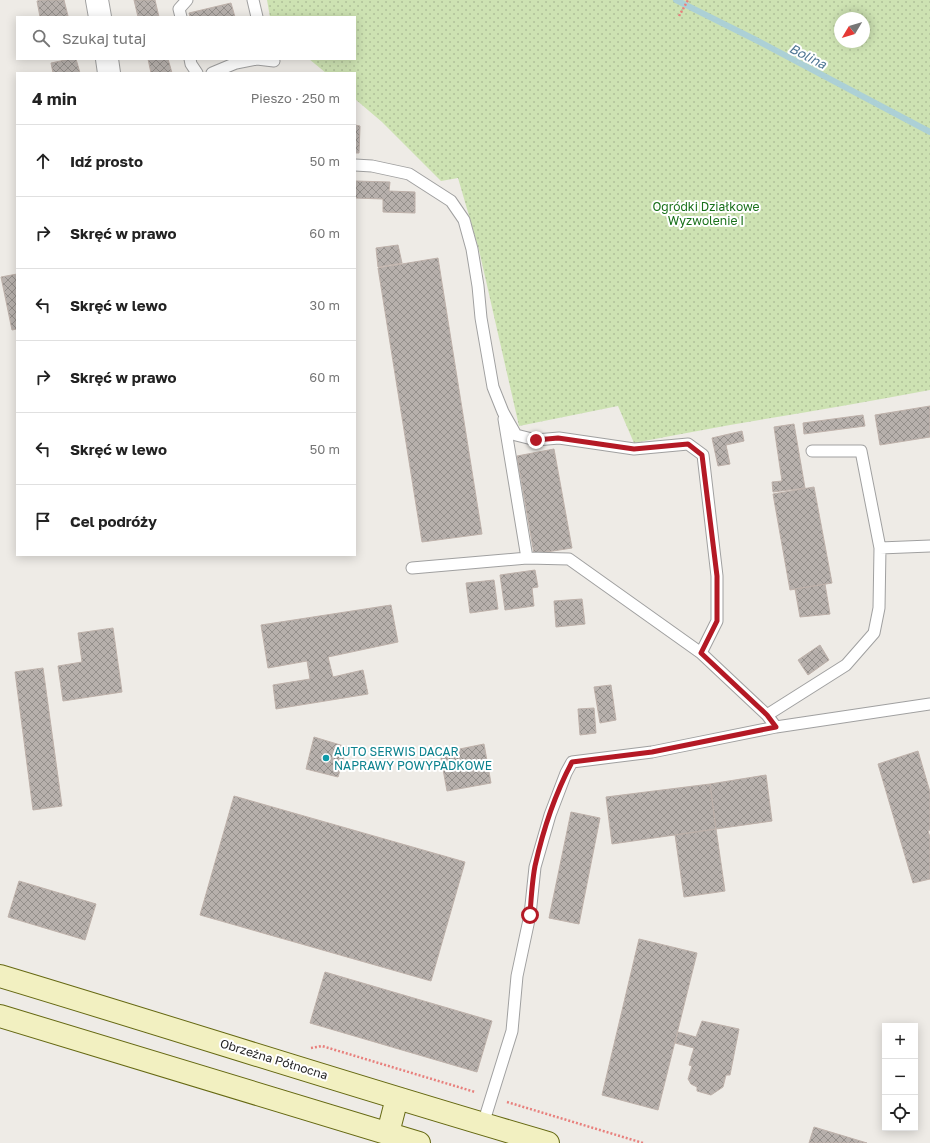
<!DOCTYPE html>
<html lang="pl">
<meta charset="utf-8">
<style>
:root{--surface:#fff;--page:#f2f2f2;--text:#222;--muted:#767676;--line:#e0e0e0}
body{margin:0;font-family:"Golos Text",sans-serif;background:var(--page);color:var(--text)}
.controls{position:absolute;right:12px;bottom:12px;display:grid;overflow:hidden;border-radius:0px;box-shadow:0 2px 10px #0003}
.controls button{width:36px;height:36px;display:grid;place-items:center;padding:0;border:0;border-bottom:1px solid var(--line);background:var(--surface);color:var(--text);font:20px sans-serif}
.compass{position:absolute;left:834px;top:12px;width:36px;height:36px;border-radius:50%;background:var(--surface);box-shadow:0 2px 10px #0003;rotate:232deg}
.stop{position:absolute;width:12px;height:12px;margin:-9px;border:3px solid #b41925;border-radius:50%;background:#fff}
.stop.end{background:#b41925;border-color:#fff;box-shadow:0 1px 4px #0008}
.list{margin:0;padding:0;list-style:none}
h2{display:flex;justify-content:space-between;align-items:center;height:52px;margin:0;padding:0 16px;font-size:17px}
h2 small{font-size:13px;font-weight:400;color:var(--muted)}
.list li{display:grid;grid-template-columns:26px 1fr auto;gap:12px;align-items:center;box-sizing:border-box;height:72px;padding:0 16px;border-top:1px solid var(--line)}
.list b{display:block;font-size:15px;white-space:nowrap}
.list em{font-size:13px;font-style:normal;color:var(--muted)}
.icon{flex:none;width:22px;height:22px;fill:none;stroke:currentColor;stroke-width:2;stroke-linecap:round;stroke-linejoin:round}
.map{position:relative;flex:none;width:930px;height:1143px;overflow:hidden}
.search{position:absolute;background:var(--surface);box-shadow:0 2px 10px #0003;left:16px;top:16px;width:340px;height:44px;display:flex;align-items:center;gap:10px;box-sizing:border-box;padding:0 14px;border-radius:0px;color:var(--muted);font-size:15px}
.panel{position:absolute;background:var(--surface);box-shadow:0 2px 10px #0003;left:16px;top:72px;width:340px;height:484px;border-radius:0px}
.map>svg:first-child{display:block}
</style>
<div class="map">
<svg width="930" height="1143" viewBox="0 0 930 1143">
<defs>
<pattern id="grass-dots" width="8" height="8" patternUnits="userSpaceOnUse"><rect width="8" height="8" fill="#cde2b2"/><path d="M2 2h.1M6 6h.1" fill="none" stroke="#b0c199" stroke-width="1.8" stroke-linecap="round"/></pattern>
<pattern id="building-cross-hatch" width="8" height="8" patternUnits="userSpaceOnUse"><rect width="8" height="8" fill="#b7b0ac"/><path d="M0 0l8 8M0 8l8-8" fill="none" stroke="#948f8b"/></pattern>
</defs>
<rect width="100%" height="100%" fill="#eeebe6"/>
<path fill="url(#grass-dots)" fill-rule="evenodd" d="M267,0H930V390C832,409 732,423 634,443L618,406L519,426L479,250L458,178L441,181L382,122L355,99V73H326L309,59H355V17H270ZM840,18H864V42H840Z"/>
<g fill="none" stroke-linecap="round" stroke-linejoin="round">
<path stroke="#acd0d6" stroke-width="6" d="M676,0L756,40L930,132"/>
</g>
<path fill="url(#building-cross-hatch)" stroke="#beb1aa" d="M42,0H64L68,16L61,17H40L37,1Z
M134,0H155L159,17H138Z
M231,3L235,17H190L189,13Z
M70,59H76L80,73H53L51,63Z
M148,59H168L172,73H151Z
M355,125L360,126L359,153H355Z
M355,181L390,182L389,191L415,192V213L383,212V199L355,198Z
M398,245L402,263L378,267L376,248Z
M438,258L482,534L422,542L378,268Z
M17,274V329L12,330L1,277Z
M930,406V437L880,445L875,415Z
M863,415L865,426L804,434L803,423Z
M794,424L805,488L773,492L772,482L782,481L774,427Z
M742,431L744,441L726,445L730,464L718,466L712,438Z
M554,449L572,548L534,554L517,456Z
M814,487L832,583L790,590L773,494Z
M535,570L538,587L532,588L534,606L505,610L500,575Z
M494,580L498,609L470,613L466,583Z
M825,584L830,614L800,617L795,589Z
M582,599L585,624L556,627L554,601Z
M391,605L398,642L328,657L333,677L363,670L368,694L276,709L273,685L310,679L307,661L268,668L261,625Z
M113,628L122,692L63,701L58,666L82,662L78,633Z
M820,645L829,660L808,675L798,660Z
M43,668L62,806L33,810L15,672Z
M611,685L616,720L600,723L594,687Z
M594,708L596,733L580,735L578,709Z
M314,737L347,747L338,777L306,769Z
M484,744L491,783L447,791L440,753Z
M918,751L930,792V830L928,831L930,837V879L913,883L878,764Z
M766,775L772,821L716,829L710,784Z
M710,784L716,829L612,844L606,797Z
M234,796L465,862L431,981L200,915Z
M571,812L600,818L579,924L549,918Z
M716,829L725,891L684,897L675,835Z
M19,881L96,904L85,940L8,917Z
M639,939L697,953L658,1110L602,1095Z
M325,972L492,1021L477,1072L310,1023Z
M702,1021L739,1029L730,1075H726L723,1087L711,1095L697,1091V1087L691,1084L688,1079L692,1066L689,1065L694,1048L675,1043L678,1032L696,1037Z
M814,1127L867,1143H809Z"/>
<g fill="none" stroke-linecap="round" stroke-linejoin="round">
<g stroke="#a0a0a0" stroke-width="13">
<path id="lane" d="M253,0L257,17
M181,17L179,9L187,0
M190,59L191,64L197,73
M212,73L236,63L257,59L274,61
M355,165L372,166L409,174L451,201L464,220L472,249L478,286L481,318L493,387L503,412L516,435L536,440L559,438L634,449L688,444L703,455L717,576V621L701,653
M504,419L527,558
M812,451H861L880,548
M412,568L527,558L569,559L701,653L767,715L776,727
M767,715L846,665L874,633L879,608L880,548L930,546
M483,1124L512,1031L517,976L530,915L535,867L550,815L566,773L572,762L652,752L776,727L930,704"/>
</g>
<g stroke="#a0a0a0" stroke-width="24">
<path id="street" d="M97,0L100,17
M107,59L109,73"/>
</g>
<g stroke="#666913" stroke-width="24">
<path id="secondary" d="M0,976C183,1031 365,1090 548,1143
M0,1016L419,1143
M388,1133L397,1098"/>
</g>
<path stroke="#e8807d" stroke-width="2.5" stroke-dasharray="2 2" stroke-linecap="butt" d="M679,16L688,0
M311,1048L322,1046L475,1092
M507,1102L643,1143"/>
<use href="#lane" stroke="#fff" stroke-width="11"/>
<use href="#street" stroke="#fff" stroke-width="22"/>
<use href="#secondary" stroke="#f2f0c1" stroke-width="22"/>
</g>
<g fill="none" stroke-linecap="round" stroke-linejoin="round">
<path stroke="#b41925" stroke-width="5" d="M530,915C531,899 532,882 535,866C543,830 555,794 572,762L652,752L776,727L767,715L701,653L717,621V576L702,455L688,444L634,449L558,438L536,440"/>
</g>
<circle fill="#0f9aa8" stroke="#fff" stroke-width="1.5" cx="326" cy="758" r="4"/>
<g text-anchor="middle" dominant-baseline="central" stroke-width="4" stroke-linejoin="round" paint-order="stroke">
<g font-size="12" fill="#19701a" stroke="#fff">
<text x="706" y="206">Ogródki Działkowe<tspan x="706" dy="14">Wyzwolenie I</tspan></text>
</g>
<g font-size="12" fill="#0d838f" stroke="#fff" text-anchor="start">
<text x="334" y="751">AUTO SERWIS DACAR<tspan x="334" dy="14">NAPRAWY POWYPADKOWE</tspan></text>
</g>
<g font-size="12" fill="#1f1f1f" stroke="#fff">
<text transform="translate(274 1059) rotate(17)">Obrzeżna Północna</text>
</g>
<g font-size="13" font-style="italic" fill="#507794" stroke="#fff">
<text transform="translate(808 56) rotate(27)">Bolina</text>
</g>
</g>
</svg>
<div class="controls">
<button>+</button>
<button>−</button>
<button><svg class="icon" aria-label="locate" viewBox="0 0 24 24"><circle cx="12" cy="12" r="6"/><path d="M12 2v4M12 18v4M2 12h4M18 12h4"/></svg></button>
</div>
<svg class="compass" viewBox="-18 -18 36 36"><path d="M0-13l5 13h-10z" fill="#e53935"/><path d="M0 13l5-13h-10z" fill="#767676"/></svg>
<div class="stop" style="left:530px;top:915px"></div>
<div class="stop end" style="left:536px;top:440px"></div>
<div class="search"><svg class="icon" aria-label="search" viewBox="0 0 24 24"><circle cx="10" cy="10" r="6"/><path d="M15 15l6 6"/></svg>Szukaj tutaj</div>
<section class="panel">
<h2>4 min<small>Pieszo · 250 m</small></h2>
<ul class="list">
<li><svg class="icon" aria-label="ahead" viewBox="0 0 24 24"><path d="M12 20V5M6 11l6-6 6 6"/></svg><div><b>Idź prosto</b></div><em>50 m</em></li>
<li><svg class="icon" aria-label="right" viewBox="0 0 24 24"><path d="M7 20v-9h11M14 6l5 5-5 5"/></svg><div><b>Skręć w prawo</b></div><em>60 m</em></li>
<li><svg class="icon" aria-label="left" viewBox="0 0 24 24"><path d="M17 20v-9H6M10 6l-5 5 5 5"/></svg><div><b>Skręć w lewo</b></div><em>30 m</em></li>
<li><svg class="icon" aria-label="right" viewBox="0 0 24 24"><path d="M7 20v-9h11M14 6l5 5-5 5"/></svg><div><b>Skręć w prawo</b></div><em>60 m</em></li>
<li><svg class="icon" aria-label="left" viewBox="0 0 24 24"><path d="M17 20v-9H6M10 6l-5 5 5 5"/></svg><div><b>Skręć w lewo</b></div><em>50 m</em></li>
<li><svg class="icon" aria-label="arrive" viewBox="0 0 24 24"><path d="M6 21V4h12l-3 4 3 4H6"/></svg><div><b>Cel podróży</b></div></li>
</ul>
</section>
</div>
